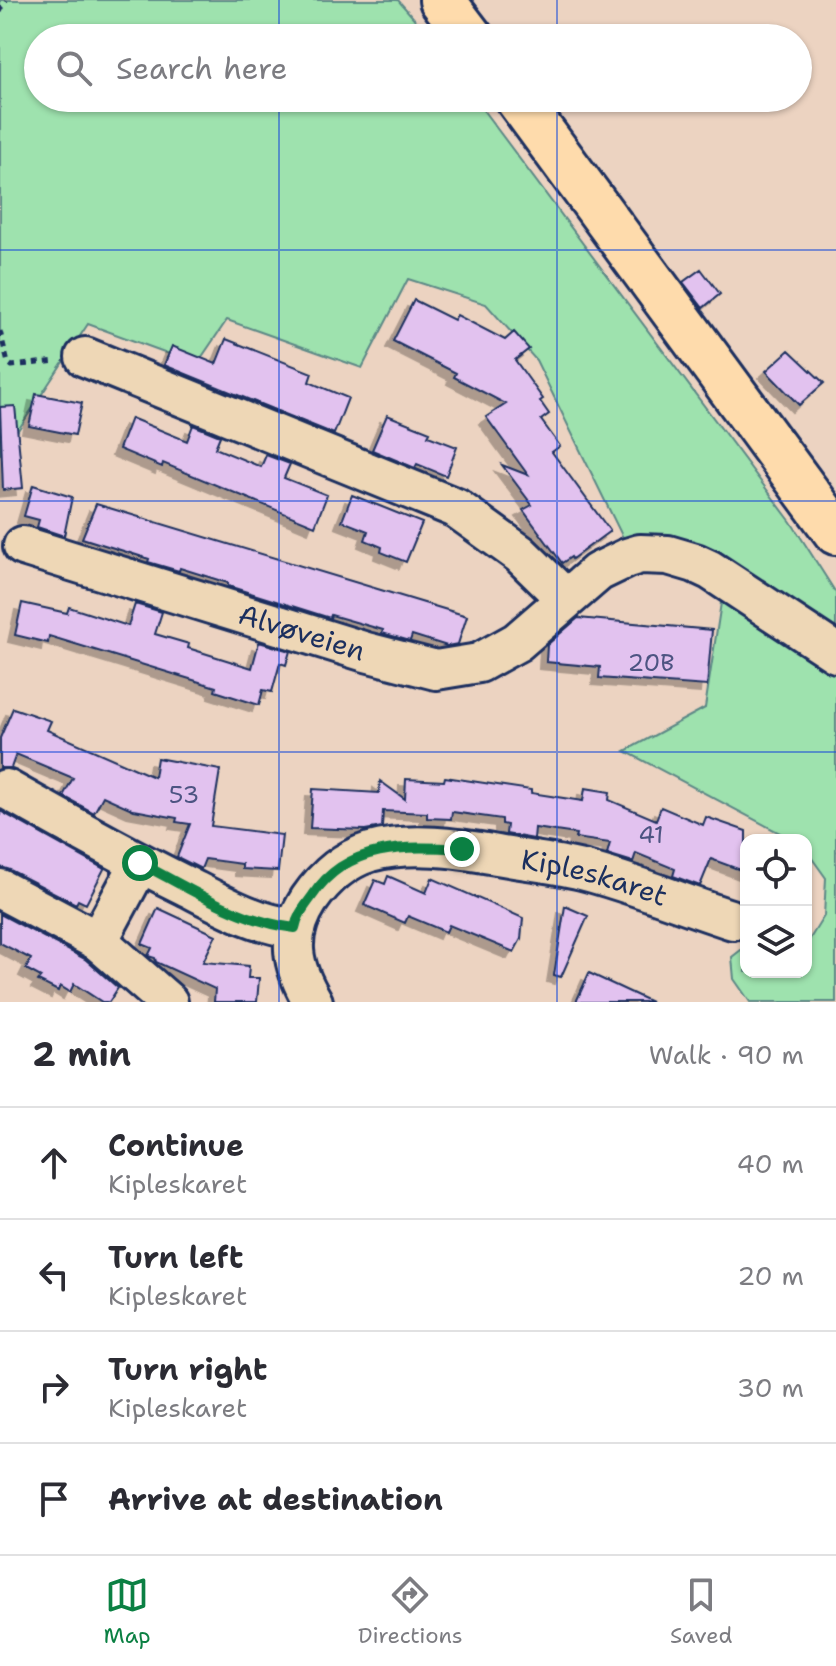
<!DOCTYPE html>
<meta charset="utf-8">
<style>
:root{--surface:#fff;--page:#f7f7f7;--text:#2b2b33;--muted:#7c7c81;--line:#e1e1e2;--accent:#0b8043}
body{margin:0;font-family:"Shantell Sans",sans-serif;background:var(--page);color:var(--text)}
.controls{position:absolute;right:24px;bottom:24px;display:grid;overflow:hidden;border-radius:16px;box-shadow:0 2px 6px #0004}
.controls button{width:72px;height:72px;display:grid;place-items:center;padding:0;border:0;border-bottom:2px solid var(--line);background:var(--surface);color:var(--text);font:40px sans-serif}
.stop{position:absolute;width:24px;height:24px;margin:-18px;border:6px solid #0b8043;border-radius:50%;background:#fff}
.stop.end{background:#0b8043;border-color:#fff;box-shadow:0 2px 8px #0008}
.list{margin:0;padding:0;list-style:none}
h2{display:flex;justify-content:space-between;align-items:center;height:104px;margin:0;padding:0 32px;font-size:34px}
h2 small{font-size:26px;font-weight:400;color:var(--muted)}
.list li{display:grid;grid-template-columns:52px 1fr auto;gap:24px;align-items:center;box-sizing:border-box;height:112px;padding:0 32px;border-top:2px solid var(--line)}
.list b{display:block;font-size:30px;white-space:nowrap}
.list p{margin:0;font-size:26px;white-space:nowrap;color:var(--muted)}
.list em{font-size:26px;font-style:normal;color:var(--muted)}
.icon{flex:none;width:44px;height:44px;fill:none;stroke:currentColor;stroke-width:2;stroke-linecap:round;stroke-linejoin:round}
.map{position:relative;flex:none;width:836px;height:1002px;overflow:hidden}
.search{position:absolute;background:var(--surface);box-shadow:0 2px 6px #0004;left:24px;right:24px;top:24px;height:88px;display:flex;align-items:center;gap:20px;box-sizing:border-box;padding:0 28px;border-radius:44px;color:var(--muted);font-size:30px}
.sheet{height:552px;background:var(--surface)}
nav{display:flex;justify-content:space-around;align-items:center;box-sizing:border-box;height:112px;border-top:2px solid var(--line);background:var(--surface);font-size:22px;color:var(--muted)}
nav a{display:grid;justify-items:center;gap:4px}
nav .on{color:var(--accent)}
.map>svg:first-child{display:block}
</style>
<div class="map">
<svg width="836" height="1002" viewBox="0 0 836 1002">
<defs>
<filter id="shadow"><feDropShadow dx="-7" dy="7" stdDeviation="0" flood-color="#0004"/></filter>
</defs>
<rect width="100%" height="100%" fill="#ecd3c1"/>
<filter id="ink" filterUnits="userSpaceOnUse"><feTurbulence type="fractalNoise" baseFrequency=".0125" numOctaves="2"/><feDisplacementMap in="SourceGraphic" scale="16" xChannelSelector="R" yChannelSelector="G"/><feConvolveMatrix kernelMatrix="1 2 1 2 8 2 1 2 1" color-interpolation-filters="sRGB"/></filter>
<g filter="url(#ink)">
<path fill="#9ee2ae" stroke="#5c8886" stroke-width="2" d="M0,0H398L431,38H38V98H474L791,522L836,593V1002H750L734,979L732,957L746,946V972H806V945L824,916L826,878L806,850V840H793L625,751L705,708L724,583L630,552L536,360L486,304L408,279L362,368L227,320L197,364L88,324L3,453L0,454Z"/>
<path fill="#e2c2ef" stroke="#1b2f5e" stroke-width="2" filter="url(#shadow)" d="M701,269L720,294L703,308L683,282Z
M414,300L454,320L457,315L505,340L514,332L529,349L515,360L543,399L540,401L549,414L541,420L560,446L552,452L610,531L572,559L571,557L562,563L523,510L532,505L502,465L528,475L486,417L506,404L454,377L456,373L393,341Z
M226,339L312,373L309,382L348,398L334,434L164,365L172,346L216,364Z
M789,350L824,383L799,405L766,371Z
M36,394L82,403L75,435L29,426Z
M15,406L23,488L3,490L0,407Z
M387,415L430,432L428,436L457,447L446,476L417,464L415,468L372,450Z
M131,418L187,441L193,425L220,436L215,448L261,467L266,455L290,464L284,478L327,495L315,526L163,463L162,467L119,449Z
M33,485L72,497L64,536L37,527L39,520L24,516Z
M352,495L422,523L406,562L381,552L382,547L365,540L368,531L342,521Z
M96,504L467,616L458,644L447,646L412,635L410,641L382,633L383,630L331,615L330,618L228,586V583L180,568L179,571L148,562L149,559L82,538Z
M22,603L67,613L69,607L128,626L135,604L162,612L155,634L189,644L188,648L252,668L259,642L290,651L286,665L280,663L272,692L263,690L259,705L215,691L216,687L49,636L48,643L15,635Z
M578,618L712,630L707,686L599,678L600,667L546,662L547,645Z
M13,708L51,721L47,730L154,777L157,758L220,770L211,826L282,835L278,871L242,869V864L205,859L201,869L177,857L190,824L176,822L177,818L134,810L103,796L94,813L63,796L73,778L16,754L11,768H0V738Z
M445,777L531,790V793L583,801L585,788L610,792L609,800L656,820L661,807L703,825L706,817L746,831V872L711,859L700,886L673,876L675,869L636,853L633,862L607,854L610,843L575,838L576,834L535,828L534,839L506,834L507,825L502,824V819L452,812L451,819L427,818V813L383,811L382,827L365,830L310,828L313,789L379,793L380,781L405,799L406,779L444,781Z
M0,811L104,869L86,904L78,900L76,904L10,870L0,867Z
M388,876L426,893L432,878L523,918L521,939L514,952L449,925L446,932L408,916L405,923L364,905L375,880L385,884Z
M565,906L588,916L561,977L554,975Z
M158,908L216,935L203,962L249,966L248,978H259L257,1002H214L215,989L156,962L155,958L148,956L152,948L142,944Z
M0,914L85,959L118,988L109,1002H102L74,984L70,992L60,986L58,991L38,981L41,977L26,969L31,959L0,943Z
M589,973L651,1002H576Z"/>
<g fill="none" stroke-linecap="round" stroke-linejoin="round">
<g stroke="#1b2f5e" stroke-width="44">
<g id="minor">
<path d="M85,357L456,508L520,554L565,598"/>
<path id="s1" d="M23,546L366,652L436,670L479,663L517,642L598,572L627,558L640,554L668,555L695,563L710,570L836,653"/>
<path d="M6,789C66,823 125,856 186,886C221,904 256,924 295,928"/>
<path d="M0,889L98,941L168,1002"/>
<path d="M98,941L140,863"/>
<path id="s2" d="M313,1002C292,966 285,937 309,900C324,878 344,860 370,852C411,841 457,848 497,855C525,860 554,863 582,870C633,883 683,904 733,920"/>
</g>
</g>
<g stroke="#1b2f5e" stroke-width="50">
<path id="major" d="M442,0L471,38
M517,98L836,532"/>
</g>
<path stroke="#1b2f5e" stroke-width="5" stroke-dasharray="6 6" stroke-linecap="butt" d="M0,12L6,0
M0,331L8,363L12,366L56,361"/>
<use href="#minor" stroke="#eed7b6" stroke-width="38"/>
<use href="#major" stroke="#fedbac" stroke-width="44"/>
</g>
</g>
<g fill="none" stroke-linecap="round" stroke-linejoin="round" filter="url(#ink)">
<path stroke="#0b8043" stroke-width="10" d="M140,863C189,888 240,922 295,928C297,915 306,905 313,895C347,843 407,846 462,849"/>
</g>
<path fill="none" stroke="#1d4ed8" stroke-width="2" stroke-opacity="0.55" d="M279,0V38M557,0V38M279,98V1002M557,98V1002M0,250H836M0,501H836M0,752H836"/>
<g text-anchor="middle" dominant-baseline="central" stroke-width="7" stroke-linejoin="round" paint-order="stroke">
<g font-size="24" fill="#4d5482">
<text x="651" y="663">20B</text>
<text x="184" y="795">53</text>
<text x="651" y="835">41</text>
</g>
<g font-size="28" fill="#1b2f5e" stroke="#eed7b6">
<text stroke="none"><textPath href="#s1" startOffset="292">Alvøveien</textPath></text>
<text stroke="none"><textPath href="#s2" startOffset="416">Kipleskaret</textPath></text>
</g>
</g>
</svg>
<div class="controls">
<button><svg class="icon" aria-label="locate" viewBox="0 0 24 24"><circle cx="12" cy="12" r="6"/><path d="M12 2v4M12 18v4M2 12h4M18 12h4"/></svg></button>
<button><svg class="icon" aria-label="layers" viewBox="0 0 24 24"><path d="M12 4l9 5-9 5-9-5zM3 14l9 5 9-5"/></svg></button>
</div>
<div class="stop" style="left:140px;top:863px"></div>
<div class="stop end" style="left:462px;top:849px"></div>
<div class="search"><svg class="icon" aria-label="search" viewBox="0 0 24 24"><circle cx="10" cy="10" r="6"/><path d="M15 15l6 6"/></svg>Search here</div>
</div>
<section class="sheet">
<h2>2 min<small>Walk · 90 m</small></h2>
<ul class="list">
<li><svg class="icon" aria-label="ahead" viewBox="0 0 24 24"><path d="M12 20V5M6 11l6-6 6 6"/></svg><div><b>Continue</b><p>Kipleskaret</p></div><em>40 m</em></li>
<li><svg class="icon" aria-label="left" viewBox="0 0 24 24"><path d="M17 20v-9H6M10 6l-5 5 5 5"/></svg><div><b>Turn left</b><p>Kipleskaret</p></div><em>20 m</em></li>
<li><svg class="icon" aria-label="right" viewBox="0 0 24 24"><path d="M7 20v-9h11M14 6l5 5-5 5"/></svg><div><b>Turn right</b><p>Kipleskaret</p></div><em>30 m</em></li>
<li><svg class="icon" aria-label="arrive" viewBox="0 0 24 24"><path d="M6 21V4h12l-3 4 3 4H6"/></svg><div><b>Arrive at destination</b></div></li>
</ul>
</section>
<nav>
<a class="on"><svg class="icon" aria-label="map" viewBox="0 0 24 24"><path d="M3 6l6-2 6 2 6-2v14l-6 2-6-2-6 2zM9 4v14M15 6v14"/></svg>Map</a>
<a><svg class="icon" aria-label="directions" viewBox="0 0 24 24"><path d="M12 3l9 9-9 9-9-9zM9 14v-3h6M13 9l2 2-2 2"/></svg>Directions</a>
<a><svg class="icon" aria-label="saved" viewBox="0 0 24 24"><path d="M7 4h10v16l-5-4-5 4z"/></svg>Saved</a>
</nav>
